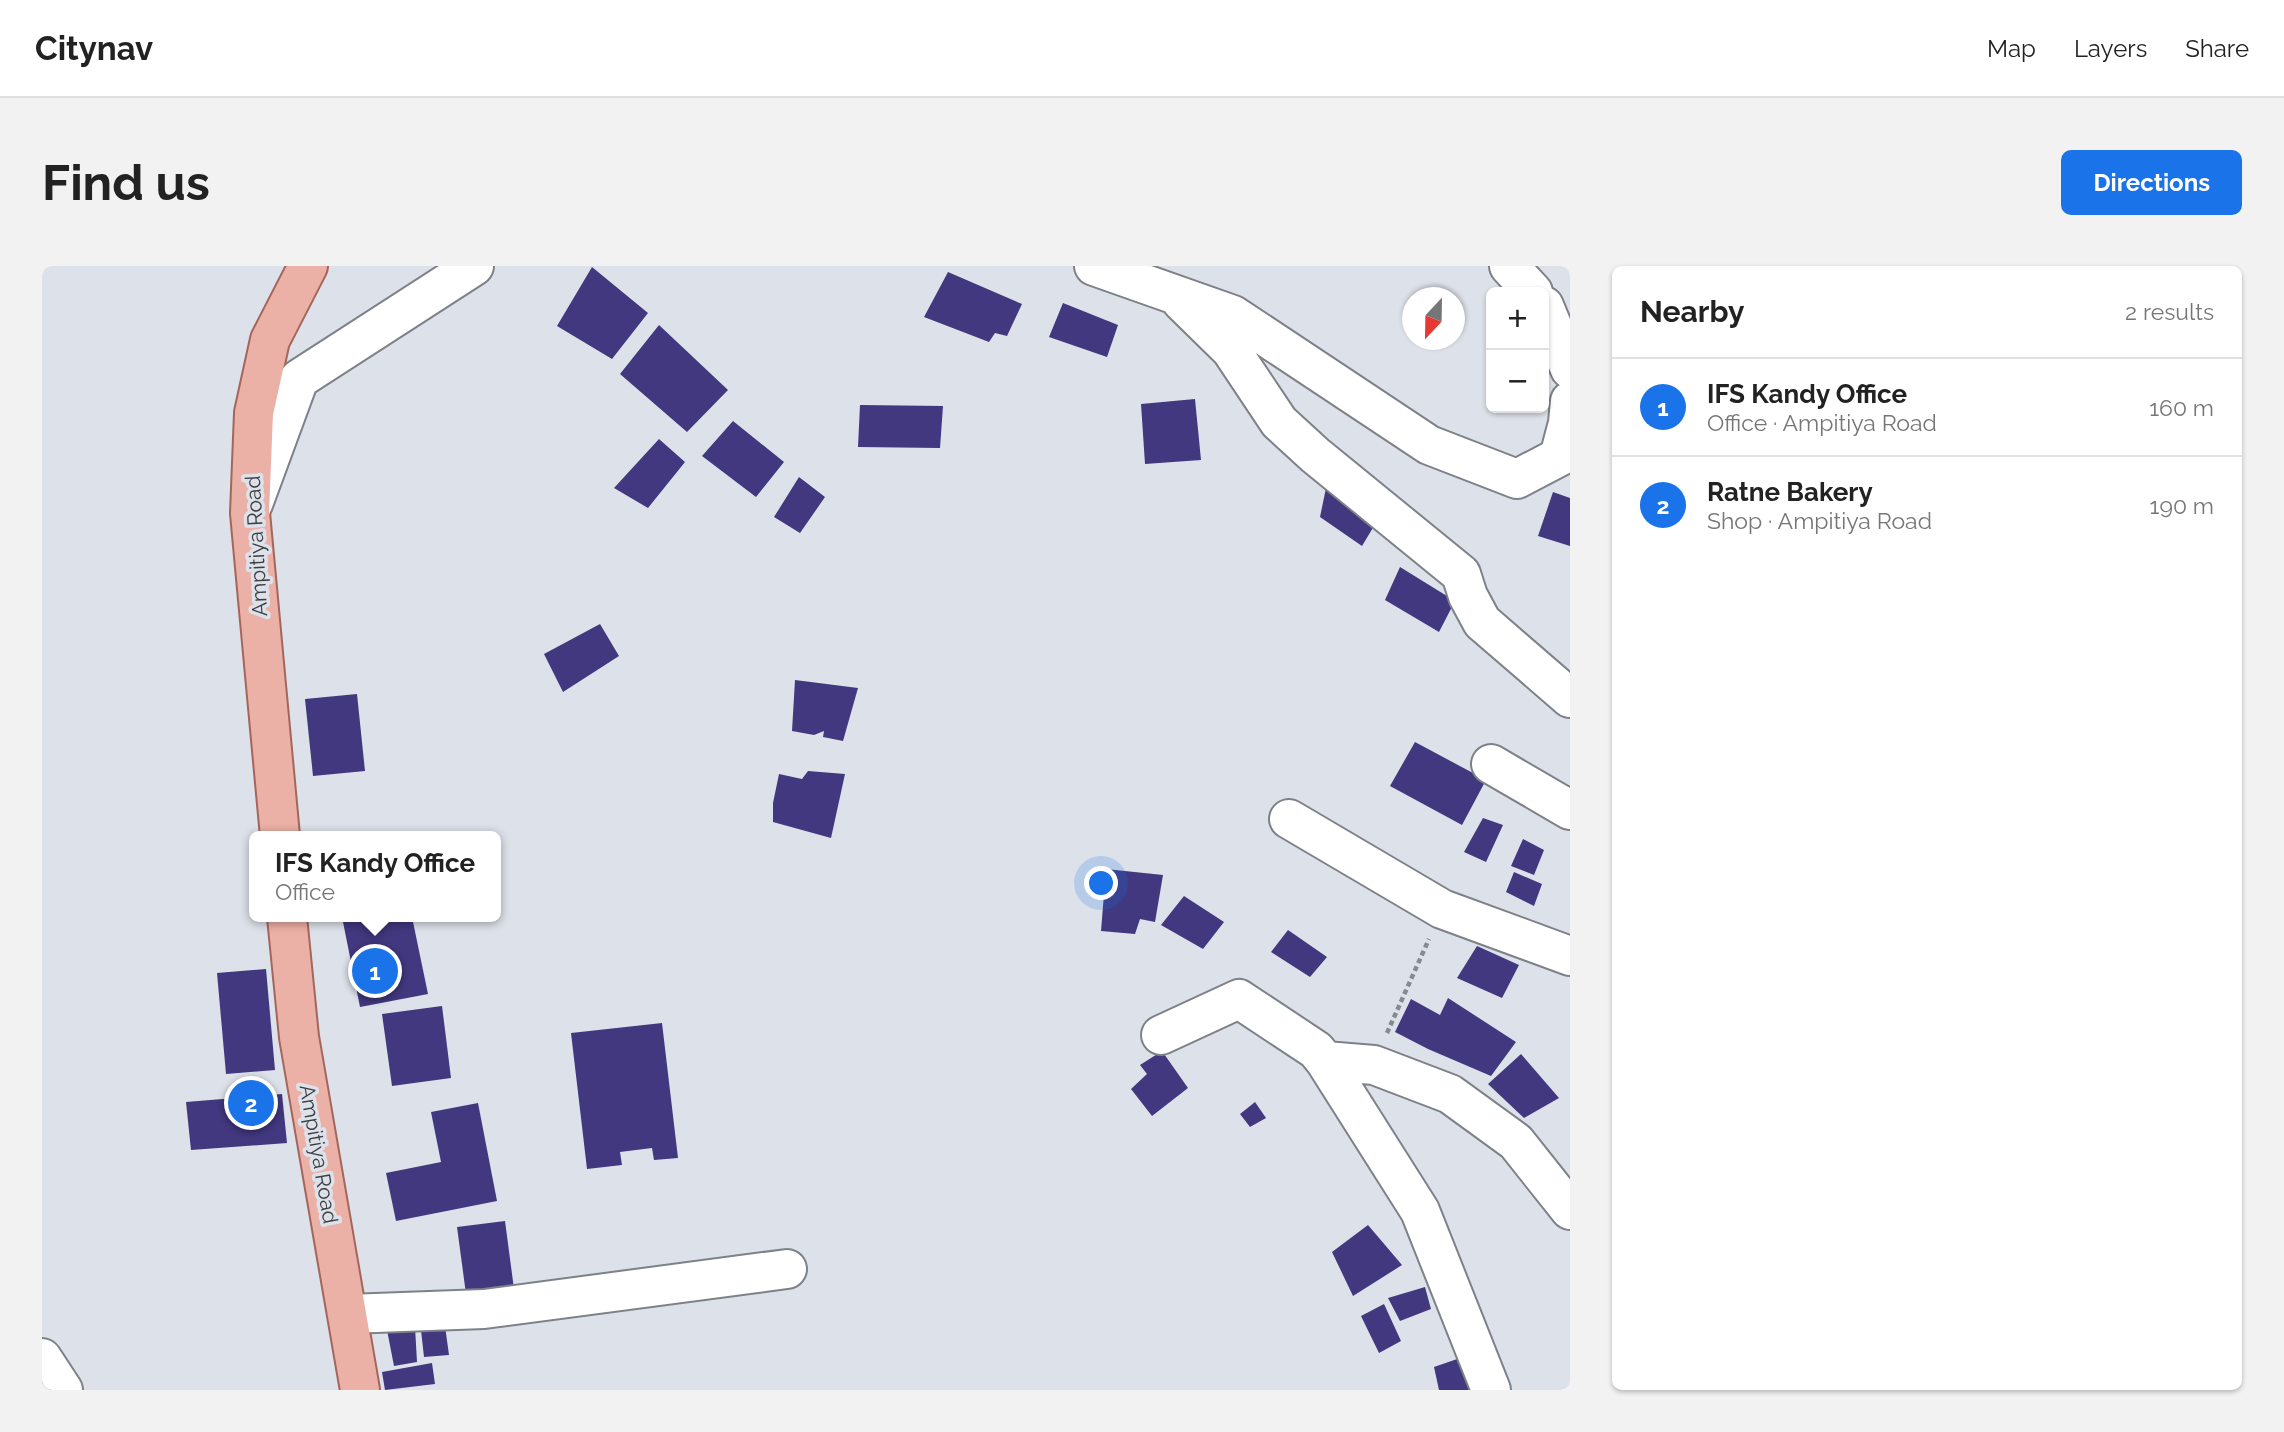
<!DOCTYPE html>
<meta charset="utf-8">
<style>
:root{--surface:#fff;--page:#f2f2f2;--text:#222;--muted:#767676;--line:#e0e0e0;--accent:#1a73e8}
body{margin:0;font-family:Raleway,sans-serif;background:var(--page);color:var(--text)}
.controls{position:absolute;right:21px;top:21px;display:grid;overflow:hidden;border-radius:10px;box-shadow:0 2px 5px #0004}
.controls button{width:63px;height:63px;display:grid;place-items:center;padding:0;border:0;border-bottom:2px solid var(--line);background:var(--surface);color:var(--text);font:35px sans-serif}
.compass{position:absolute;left:1360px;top:21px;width:63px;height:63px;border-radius:50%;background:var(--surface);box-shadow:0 2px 5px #0004;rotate:202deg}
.you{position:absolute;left:1060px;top:618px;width:24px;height:24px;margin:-18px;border:5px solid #fff;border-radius:50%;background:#1a73e8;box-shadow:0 0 0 10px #1a73e833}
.badge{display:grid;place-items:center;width:46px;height:46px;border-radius:50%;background:var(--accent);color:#fff;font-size:23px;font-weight:700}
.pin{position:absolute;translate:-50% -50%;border:4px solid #fff;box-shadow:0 2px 7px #0006}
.popup{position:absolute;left:207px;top:565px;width:252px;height:91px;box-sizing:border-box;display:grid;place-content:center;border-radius:10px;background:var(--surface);filter:drop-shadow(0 2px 5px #0005);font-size:23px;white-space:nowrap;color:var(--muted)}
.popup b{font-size:26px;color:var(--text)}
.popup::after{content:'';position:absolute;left:50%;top:100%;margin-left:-14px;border:14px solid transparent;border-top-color:var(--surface)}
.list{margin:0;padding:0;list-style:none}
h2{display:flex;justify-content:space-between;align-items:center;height:91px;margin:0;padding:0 28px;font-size:30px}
h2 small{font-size:23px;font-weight:400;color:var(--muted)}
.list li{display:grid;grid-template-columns:46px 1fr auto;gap:21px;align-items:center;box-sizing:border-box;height:98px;padding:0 28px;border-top:2px solid var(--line)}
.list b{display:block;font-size:26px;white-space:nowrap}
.list p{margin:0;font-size:23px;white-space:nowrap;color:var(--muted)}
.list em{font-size:23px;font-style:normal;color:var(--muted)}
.map{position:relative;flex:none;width:1528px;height:1124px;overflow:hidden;border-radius:10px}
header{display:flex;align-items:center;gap:42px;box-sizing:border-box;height:98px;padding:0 35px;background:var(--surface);border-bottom:2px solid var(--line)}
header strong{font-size:33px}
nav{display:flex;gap:38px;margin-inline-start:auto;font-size:24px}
.intro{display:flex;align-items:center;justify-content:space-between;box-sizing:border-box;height:168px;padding:0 42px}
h1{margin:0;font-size:49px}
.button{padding:18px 32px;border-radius:10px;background:var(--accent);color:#fff;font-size:24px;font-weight:700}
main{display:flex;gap:42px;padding:0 42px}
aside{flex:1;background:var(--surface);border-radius:10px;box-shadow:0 2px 5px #0004}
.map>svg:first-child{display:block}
</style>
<header>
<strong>Citynav</strong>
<nav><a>Map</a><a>Layers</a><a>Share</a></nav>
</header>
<div class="intro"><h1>Find us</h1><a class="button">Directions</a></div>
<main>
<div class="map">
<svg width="1528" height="1124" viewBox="0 0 1528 1124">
<rect width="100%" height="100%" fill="#dde1e9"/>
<path fill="#41387f" d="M550,1L606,47L570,93L515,60Z
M906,6L980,38L965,70L953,67L947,76L882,51Z
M1021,37L1076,59L1065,91L1007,71Z
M617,59L686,124L645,166L578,108Z
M1153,133L1159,194L1103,198L1099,138Z
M818,139L901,140L898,182L816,181Z
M691,155L742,196L714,231L660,190Z
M617,173L643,196L606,242L572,222Z
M757,211L783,231L758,267L732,251Z
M1284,222L1335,255L1320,280L1278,251Z
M1511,226L1528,232V280L1496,270Z
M1358,301L1413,335L1397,366L1343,334Z
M558,358L577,390L521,426L502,388Z
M753,414L816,422L801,475L781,471L782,465L772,469L750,465Z
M315,428L323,505L271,510L263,433Z
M1373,476L1444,514L1420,559L1348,520Z
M766,505L803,508L789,572L731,556V537L737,508L760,513Z
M1441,552L1461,559L1444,596L1422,586Z
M1481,573L1502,584L1492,609L1469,600Z
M1064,603L1121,609L1113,656L1098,653L1093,668L1059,665Z
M1472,606L1500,618L1492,640L1464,626Z
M1142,630L1182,656L1161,683L1119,659Z
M300,651H370L386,728L318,741Z
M1246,664L1285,691L1268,711L1229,686Z
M1435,680L1477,699L1460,732L1415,712Z
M224,703L233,804L184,808L175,707Z
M1406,732L1474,776L1449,810L1386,783L1353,766L1369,733L1398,749Z
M400,740L409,812L350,820L340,748Z
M620,757L636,892L612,894L610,882L578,886L580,899L545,903L529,767Z
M1120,785L1146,822L1110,850L1089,823L1105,808L1098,799Z
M1479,788L1517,832L1482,852L1446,818Z
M240,828L245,877L149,884L144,836Z
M1213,836L1224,852L1208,861L1198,848Z
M436,837L455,935L354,955L344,907L399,896L389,846Z
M463,955L472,1023L424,1028L415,961Z
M1326,959L1360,999L1311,1030L1290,986Z
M1383,1021L1389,1043L1358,1055L1346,1032Z
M1342,1038L1359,1075L1337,1087L1319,1050Z
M403,1060L407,1089L382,1091L379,1064Z
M373,1061L375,1096L352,1100L345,1064Z
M1418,1092L1430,1124H1397L1392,1101Z
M390,1097L393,1118L343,1124L340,1106Z"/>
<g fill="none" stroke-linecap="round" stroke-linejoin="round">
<g stroke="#7d8188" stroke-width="42">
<path id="minor" d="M1052,0L1191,49L1387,179L1475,213L1517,191L1526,157L1528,135
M1467,0L1491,26
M1140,36L1189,84L1237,156L1273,189L1419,308L1426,330L1440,356L1528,432
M1502,40L1528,103
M211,238L257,113L432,0
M1449,498L1528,544
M1247,553L1400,643L1528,690
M1119,769L1197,733L1274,784L1283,795L1378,945L1449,1124
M1283,795L1332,799L1408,828L1474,876L1528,944
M306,1048L442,1043L745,1003
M0,1092L21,1124"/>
</g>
<g stroke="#a4665c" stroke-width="42">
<path id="major" d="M238,570L208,247L212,147L228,74L266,0
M245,651L257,771L318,1124"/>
</g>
<path stroke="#86898e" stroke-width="4.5" stroke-dasharray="5 3.5" stroke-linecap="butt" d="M1345,767L1387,673"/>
<use href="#minor" stroke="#fff" stroke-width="38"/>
<use href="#major" stroke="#ebb0a6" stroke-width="38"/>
</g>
<g text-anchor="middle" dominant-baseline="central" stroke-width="7" stroke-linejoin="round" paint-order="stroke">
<g font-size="21" fill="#3b3d40" stroke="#dde1e9">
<text transform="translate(214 280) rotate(-93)">Ampitiya Road</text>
<text transform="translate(277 888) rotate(80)">Ampitiya Road</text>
</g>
</g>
</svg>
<div class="controls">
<button>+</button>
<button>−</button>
</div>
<svg class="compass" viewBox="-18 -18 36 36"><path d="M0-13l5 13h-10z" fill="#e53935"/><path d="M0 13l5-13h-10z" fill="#767676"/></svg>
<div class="you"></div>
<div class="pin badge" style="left:333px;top:705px">1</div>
<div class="popup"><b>IFS Kandy Office</b>Office</div>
<div class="pin badge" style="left:209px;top:837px">2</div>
</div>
<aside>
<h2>Nearby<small>2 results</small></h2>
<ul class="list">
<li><span class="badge">1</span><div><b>IFS Kandy Office</b><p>Office · Ampitiya Road</p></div><em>160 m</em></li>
<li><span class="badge">2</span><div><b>Ratne Bakery</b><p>Shop · Ampitiya Road</p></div><em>190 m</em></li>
</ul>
</aside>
</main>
